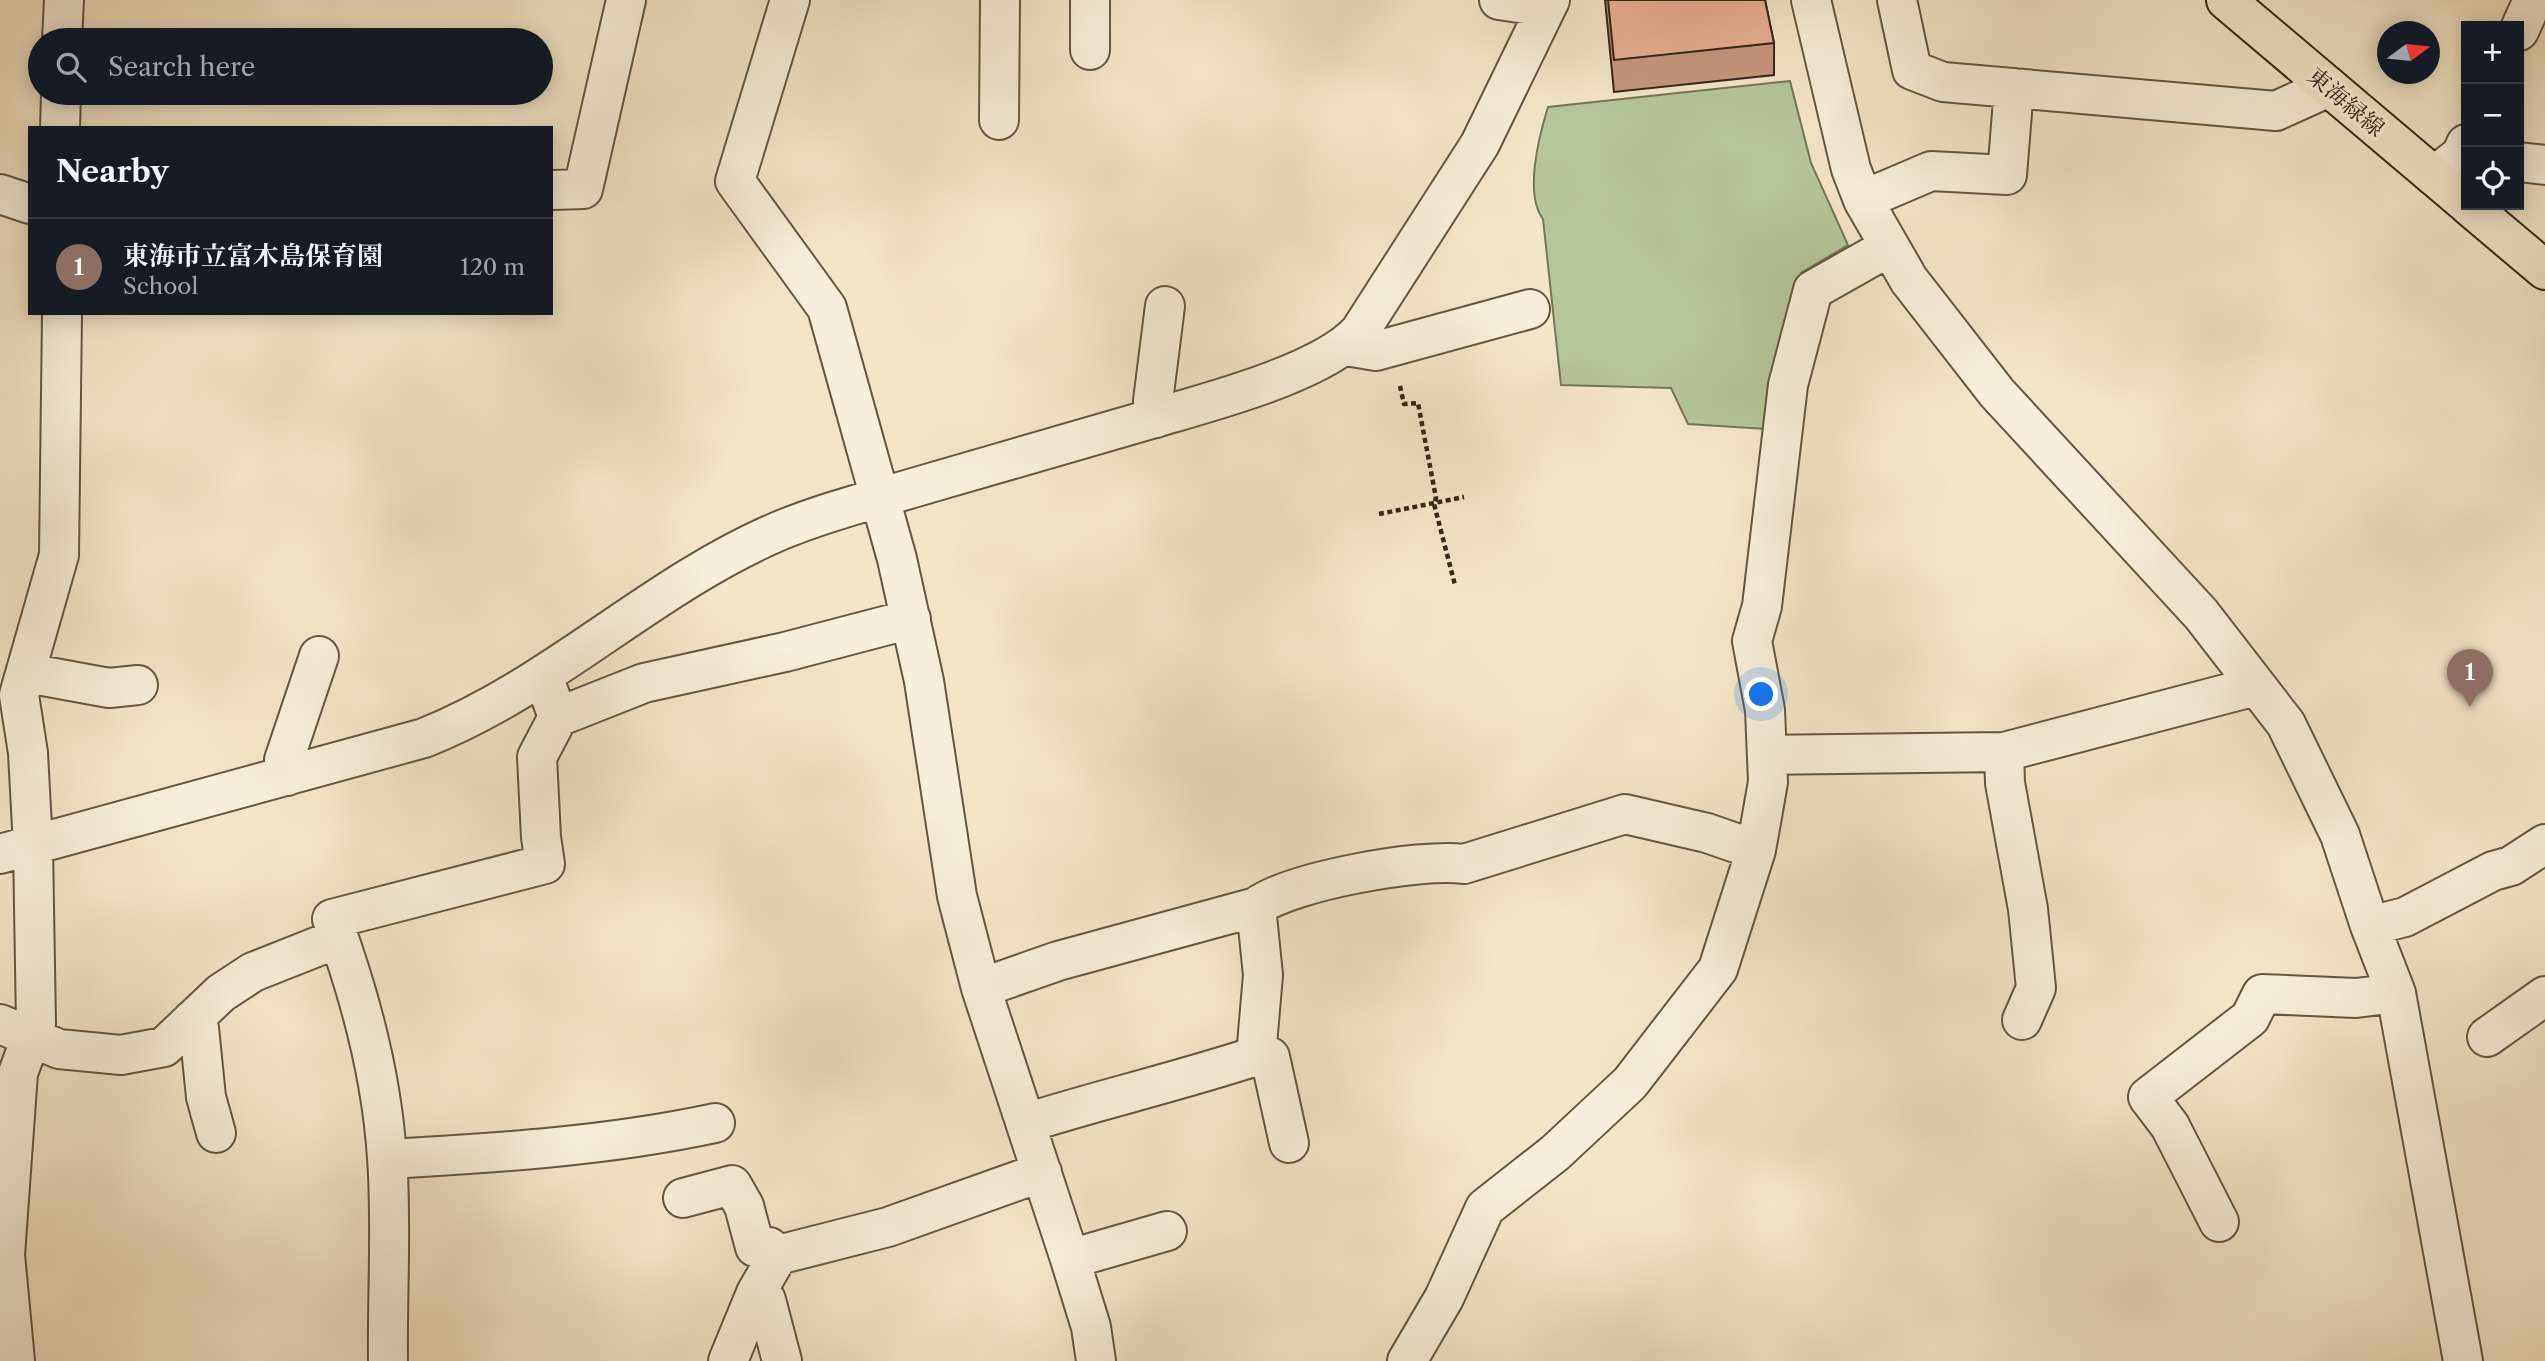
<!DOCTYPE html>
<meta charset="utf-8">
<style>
:root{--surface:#171b24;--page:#242831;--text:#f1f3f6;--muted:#9ea1a6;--line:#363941;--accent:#c59692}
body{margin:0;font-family:"Libre Caslon Text","Noto Serif JP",serif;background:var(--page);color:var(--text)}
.controls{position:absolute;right:21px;top:21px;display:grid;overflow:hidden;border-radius:0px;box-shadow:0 4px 18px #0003}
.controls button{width:63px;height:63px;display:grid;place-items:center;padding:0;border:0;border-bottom:2px solid var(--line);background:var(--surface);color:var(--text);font:35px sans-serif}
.compass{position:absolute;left:2377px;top:21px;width:63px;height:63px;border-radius:50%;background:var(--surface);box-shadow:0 4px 18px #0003;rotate:75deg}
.you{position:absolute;left:1762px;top:695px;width:24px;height:24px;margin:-18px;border:5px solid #fff;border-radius:50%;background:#1a73e8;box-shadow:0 0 0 10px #1a73e833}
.badge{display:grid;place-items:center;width:46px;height:46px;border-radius:50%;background:var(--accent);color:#fff;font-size:23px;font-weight:700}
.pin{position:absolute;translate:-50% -58px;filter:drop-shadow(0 2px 4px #0008)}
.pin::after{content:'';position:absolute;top:37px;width:24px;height:21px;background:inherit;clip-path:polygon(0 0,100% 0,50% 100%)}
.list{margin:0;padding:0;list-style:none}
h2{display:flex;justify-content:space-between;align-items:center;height:91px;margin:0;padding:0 28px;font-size:30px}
h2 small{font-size:23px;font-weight:400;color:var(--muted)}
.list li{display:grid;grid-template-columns:46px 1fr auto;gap:21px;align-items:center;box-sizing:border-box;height:98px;padding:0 28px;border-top:2px solid var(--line)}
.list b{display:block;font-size:26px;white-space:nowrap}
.list p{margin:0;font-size:23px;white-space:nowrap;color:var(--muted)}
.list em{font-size:23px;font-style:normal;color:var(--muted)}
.icon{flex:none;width:38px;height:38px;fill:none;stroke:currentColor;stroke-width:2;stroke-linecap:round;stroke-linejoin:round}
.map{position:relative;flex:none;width:2545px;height:1361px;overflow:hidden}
.search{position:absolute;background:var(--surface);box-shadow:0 4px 18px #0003;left:28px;top:28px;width:525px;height:77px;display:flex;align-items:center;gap:18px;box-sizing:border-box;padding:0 24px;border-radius:38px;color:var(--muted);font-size:26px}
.panel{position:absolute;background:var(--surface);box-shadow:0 4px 18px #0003;left:28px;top:126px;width:525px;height:189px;border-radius:0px}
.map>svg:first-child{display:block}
</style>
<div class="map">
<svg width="2545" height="1361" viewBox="0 0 2545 1361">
<rect width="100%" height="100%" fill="#f3e6c8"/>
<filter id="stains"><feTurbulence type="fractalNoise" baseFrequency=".00286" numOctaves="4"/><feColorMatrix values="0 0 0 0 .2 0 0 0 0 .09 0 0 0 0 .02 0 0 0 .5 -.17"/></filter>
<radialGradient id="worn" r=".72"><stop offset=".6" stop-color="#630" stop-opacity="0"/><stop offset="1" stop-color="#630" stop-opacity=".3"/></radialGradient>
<path fill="#b5c69a" stroke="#747659" stroke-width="2" d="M1790,81L1811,163L1848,245L1801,273L1771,383L1766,429L1688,424L1671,388L1561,385L1543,219C1524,194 1539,136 1548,107Z"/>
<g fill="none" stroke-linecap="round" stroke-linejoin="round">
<g stroke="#625744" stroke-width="42">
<path id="minor" d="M790,0L735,181L827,308L897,559L924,681L957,896L981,988L1070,1259L1091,1327L1096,1361
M1499,0L1546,7
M1811,0L1851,169L1863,200L1909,280L1997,393L2201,614L2286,724L2340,835L2370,926L2396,993L2463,1361
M1897,0L1912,70L1943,82L2276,111L2329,87
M2519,31L2533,0
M62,40L64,0
M1090,50V0
M999,120L1000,0
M60,128L61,93
M2519,162L2545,165
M2434,176L2461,155L2466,144
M551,190L583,189L626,0
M0,194L30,204
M1863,200L1931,171L2007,175L2014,88
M1346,346L1376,351L1530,309
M1156,418L1153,401L1165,306
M27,673L109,688L138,685
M558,717L644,683L785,652L911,619
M2004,752L2005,783L2028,909L2036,988L2022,1020
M1768,755L2004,752L2256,686
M287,776L284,760L319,656
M0,854L424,738C553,687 652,585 779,531C827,511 880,498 930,483C1006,461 1082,439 1158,417C1213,401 1324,372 1360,331L1480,144L1550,0
M2370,926L2405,917L2493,871L2511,866L2545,844
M981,988L1058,961L1256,907C1291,881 1420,858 1464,864L1625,814L1707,833L1756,850
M192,1020L199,1028L206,1097L216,1133
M0,1024L59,1049L121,1055L164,1047L221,993L253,972L339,938
M2487,1037L2545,996
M1256,1056L1270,1057L1289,1143
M1026,1123C1102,1099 1180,1081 1256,1056L1263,975L1256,907
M388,1159C496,1153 608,1146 715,1123
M683,1198L732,1185L744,1206L755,1247H769L778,1255
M2219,1222L2170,1126L2148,1097L2250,1018L2262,994L2356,998L2396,993
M1070,1259L1167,1231
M756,1293L766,1300L782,1361
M15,1361L5,1255L18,1073L36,1024L33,846L28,753L19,695L59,555L62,313
M388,1361C387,1294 392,1225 387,1158C382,1077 360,995 332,919L545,864L541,837L537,757L558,717L543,676
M728,1361L756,1293L778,1255L888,1227L1042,1172
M1407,1361L1444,1298L1485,1208L1555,1153L1630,1083L1718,969L1756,850L1768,782L1765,710L1752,641L1762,606L1788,385L1813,290L1889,247"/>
</g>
<g stroke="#322718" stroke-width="42">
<path id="major" d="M2226,0L2466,203
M2468,205L2545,270"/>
</g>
<path stroke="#322718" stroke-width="4.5" stroke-dasharray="5 3.5" stroke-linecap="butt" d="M1400,386L1404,404L1418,403L1436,498L1434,504L1455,585
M1379,514L1464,497"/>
<use href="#minor" stroke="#f7efdb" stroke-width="38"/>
<use href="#major" stroke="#f3e6c8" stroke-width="38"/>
</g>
<path fill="#c6967e" stroke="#322718" stroke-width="2" d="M1605,0H1765L1774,43V75L1614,92Z"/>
<path fill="#e6ae93" stroke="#322718" stroke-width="2" d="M1608,0H1765L1774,43L1614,60Z"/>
<g text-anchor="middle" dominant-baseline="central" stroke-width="6" stroke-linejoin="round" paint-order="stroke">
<g font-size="23" fill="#322718" stroke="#f7efdb">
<text transform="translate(2346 102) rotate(40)">東海緑線</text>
</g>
</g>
<rect width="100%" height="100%" filter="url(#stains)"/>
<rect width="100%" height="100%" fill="url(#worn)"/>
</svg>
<div class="controls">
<button>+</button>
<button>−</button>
<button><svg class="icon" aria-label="locate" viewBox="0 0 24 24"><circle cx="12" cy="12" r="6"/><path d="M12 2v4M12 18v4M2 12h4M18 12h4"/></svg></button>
</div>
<svg class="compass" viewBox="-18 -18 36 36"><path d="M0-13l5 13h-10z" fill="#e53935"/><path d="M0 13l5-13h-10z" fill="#9ea1a6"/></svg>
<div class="you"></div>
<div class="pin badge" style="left:2470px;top:707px;background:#8d6e63">1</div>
<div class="search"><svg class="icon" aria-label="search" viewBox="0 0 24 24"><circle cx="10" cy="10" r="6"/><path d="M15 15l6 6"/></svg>Search here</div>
<section class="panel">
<h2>Nearby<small></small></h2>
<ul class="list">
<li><span class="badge" style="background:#8d6e63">1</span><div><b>東海市立富木島保育園</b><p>School</p></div><em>120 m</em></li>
</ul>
</section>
</div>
